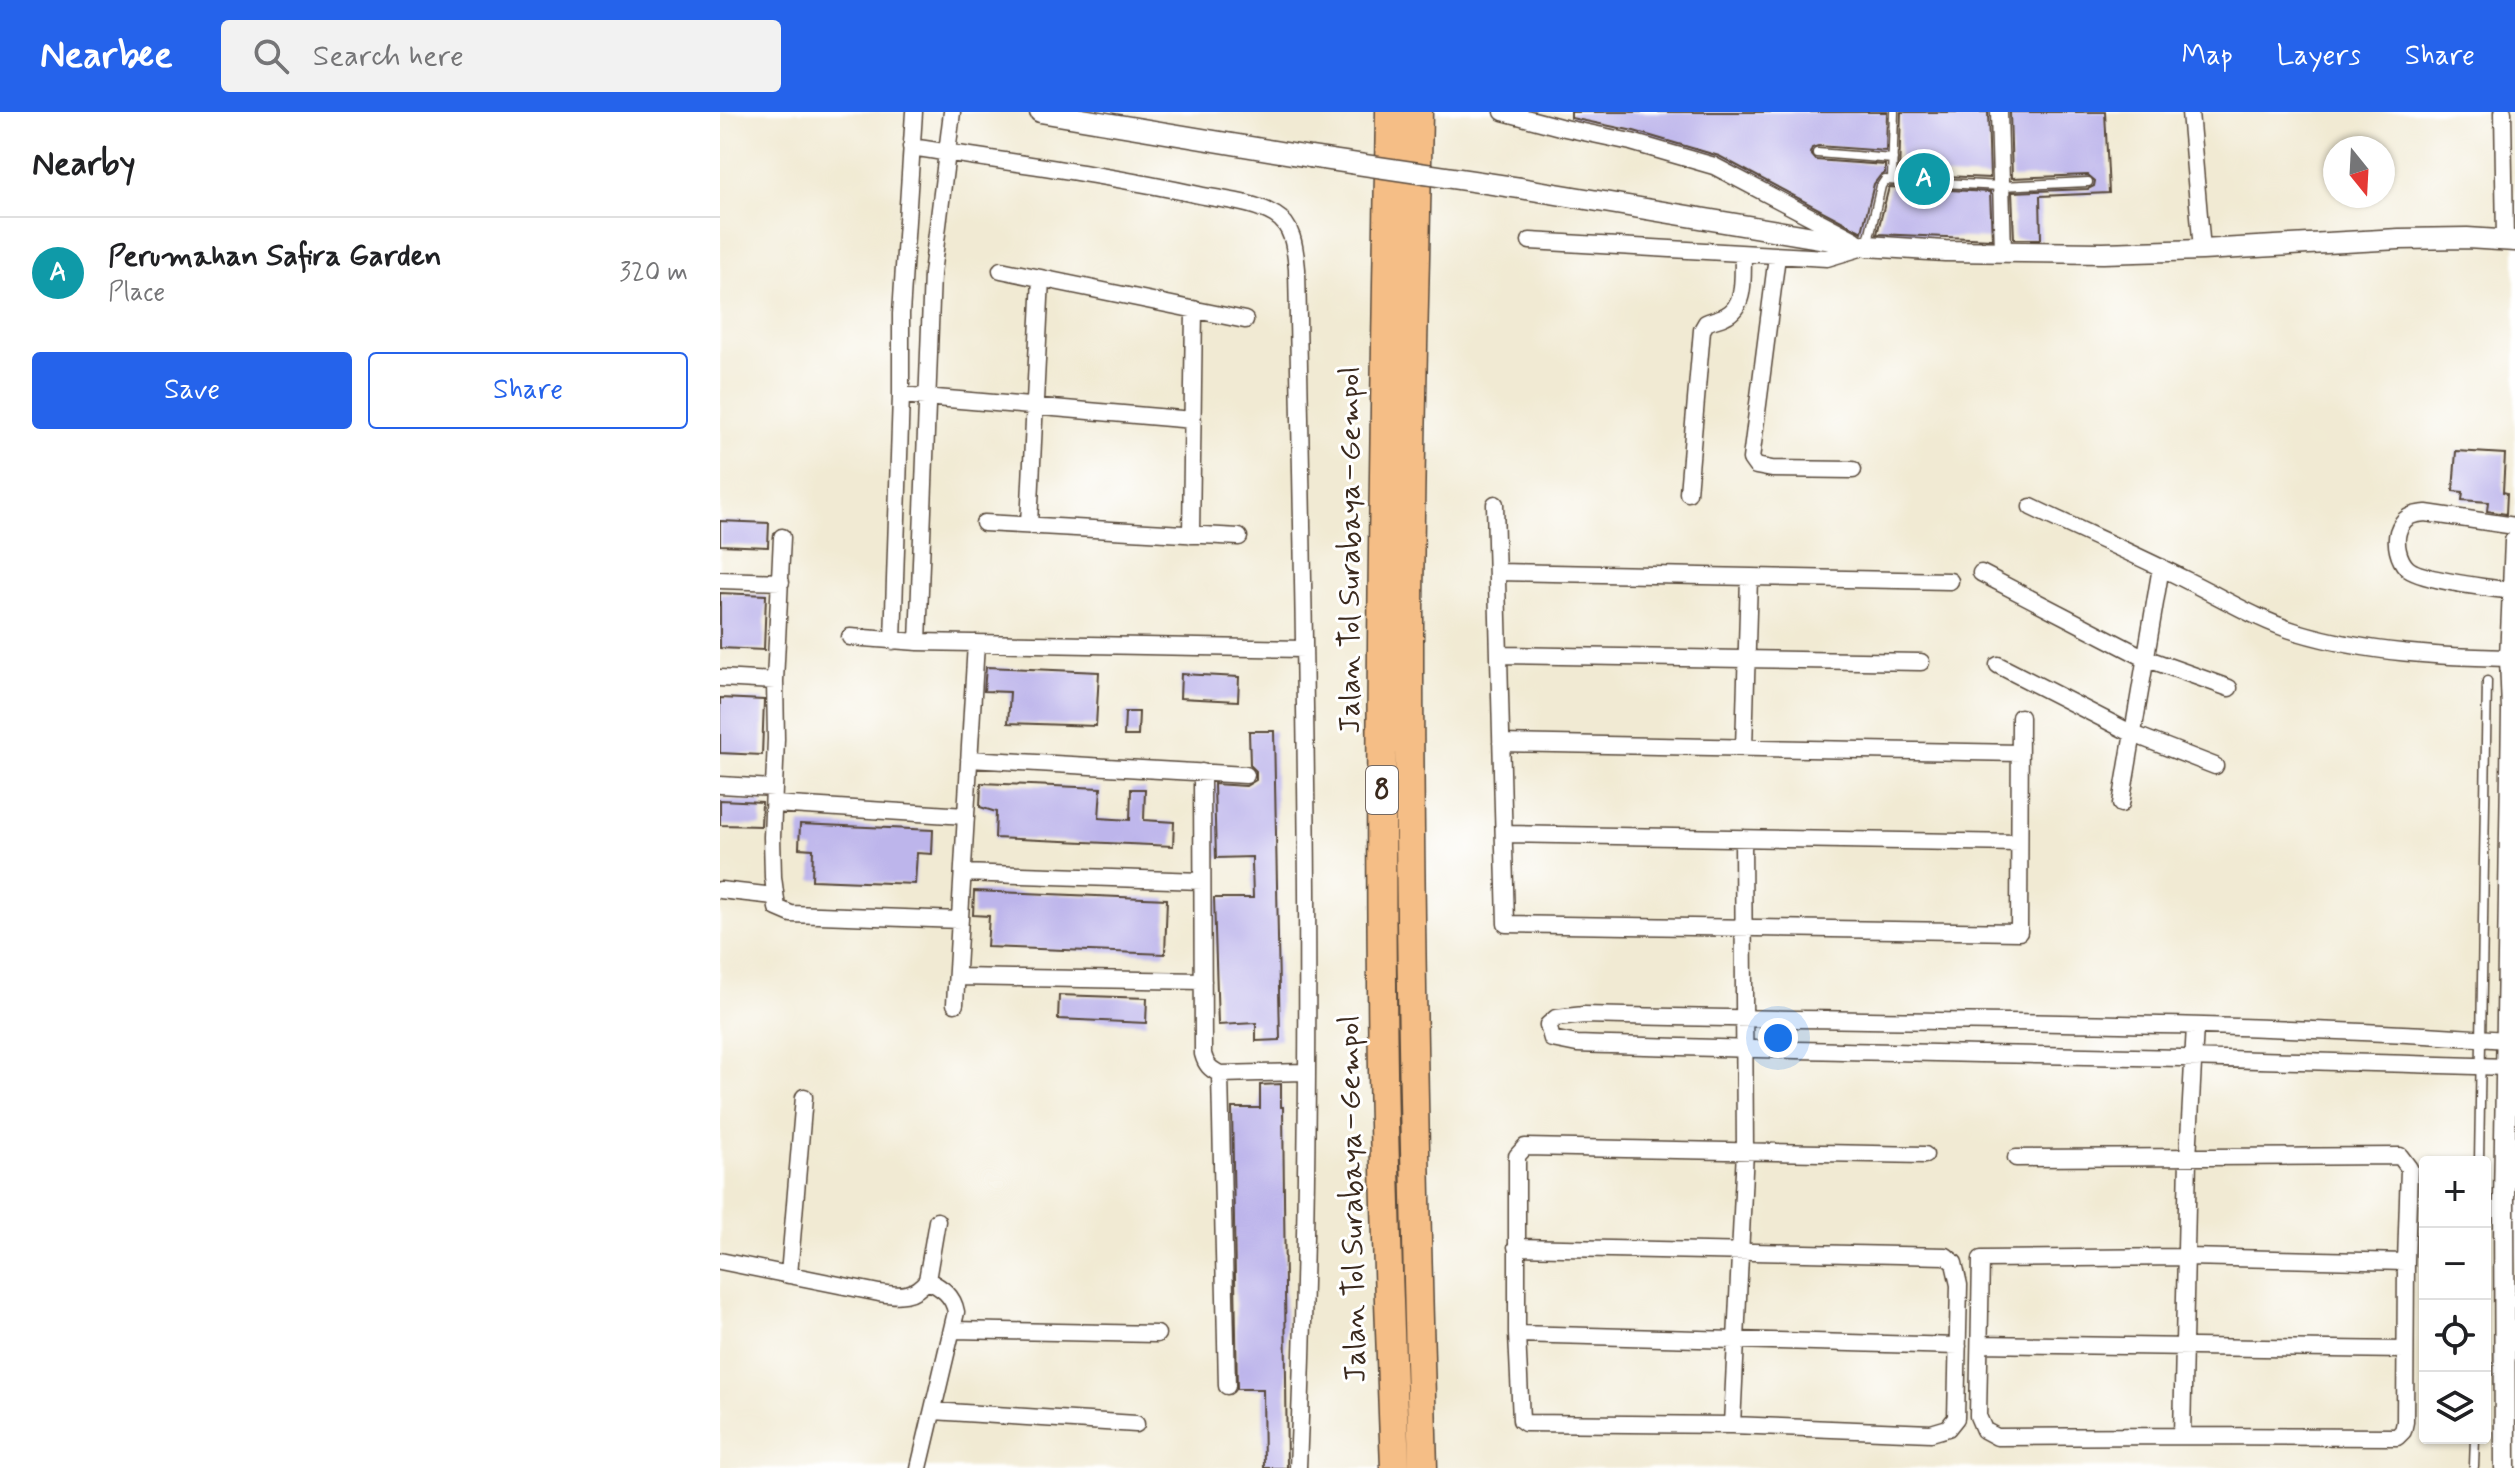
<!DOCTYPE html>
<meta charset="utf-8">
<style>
:root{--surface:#fff;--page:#f2f2f2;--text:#202124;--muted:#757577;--line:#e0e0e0;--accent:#2563eb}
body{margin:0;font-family:Mynerve,sans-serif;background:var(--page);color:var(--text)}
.controls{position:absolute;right:24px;bottom:24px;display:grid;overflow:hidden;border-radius:8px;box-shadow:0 2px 6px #0004}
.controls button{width:72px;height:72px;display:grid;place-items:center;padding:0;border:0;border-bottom:2px solid var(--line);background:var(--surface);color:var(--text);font:40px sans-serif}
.compass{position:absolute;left:1603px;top:24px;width:72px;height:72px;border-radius:50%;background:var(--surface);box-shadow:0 2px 6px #0004;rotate:162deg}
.you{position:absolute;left:1058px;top:926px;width:28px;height:28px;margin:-20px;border:6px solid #fff;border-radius:50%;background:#1a73e8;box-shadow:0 0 0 12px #1a73e833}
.badge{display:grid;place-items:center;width:52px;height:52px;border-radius:50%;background:var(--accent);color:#fff;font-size:26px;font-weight:700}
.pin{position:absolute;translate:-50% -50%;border:4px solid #fff;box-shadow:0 2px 8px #0006}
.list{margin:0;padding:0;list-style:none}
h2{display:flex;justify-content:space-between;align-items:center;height:104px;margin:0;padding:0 32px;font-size:34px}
h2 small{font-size:26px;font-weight:400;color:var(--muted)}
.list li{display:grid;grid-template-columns:52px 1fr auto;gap:24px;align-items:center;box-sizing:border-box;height:112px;padding:0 32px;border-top:2px solid var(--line)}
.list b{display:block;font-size:30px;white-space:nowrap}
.list p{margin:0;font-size:26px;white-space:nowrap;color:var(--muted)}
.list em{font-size:26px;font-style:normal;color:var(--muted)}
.actions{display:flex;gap:16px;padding:24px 32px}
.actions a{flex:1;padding:18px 0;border:2px solid var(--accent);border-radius:8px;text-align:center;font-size:28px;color:var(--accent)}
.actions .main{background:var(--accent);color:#fff}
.icon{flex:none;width:44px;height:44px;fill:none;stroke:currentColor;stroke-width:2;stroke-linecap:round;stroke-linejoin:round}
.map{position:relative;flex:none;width:1795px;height:1356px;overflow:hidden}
header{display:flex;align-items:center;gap:48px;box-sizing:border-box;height:112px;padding:0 40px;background:var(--accent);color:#fff}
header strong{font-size:38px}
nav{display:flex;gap:44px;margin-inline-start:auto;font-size:28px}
.search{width:560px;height:72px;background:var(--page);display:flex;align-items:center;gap:20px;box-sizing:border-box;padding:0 28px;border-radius:8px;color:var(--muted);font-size:30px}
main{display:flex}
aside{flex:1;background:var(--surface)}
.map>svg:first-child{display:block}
</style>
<header>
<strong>Nearbee</strong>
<div class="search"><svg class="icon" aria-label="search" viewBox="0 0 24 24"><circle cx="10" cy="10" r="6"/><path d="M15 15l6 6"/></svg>Search here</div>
<nav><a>Map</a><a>Layers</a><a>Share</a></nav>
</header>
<main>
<aside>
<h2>Nearby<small></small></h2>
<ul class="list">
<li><span class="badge" style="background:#0f9aa8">A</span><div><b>Perumahan Safira Garden</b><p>Place</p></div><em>320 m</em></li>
</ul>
<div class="actions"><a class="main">Save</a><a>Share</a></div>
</aside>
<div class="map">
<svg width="1795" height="1356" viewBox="0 0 1795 1356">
<rect width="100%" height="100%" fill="#fff"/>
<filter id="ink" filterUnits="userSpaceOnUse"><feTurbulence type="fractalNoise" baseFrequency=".0125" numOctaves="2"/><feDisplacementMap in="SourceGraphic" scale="16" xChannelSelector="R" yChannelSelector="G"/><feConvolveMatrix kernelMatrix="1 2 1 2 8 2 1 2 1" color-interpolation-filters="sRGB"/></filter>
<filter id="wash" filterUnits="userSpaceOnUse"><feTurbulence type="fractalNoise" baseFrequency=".006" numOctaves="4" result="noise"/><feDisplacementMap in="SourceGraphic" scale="32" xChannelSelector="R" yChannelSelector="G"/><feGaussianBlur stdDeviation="1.8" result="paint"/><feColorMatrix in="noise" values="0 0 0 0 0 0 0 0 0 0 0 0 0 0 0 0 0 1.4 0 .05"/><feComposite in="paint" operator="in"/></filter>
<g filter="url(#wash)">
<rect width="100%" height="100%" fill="#f1ead3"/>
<g id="blocks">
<path fill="#bdb5eb" d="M851,0H1167L1166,39L1098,34L1092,36L1090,41L1096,48L1165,53V61L1160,64L1154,72L1142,120L999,44L914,19L851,6Z
M1181,0H1268L1270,66L1179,62Z
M1290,0H1385L1389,81L1320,84L1321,127H1294L1292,80L1368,77L1374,74L1375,69L1368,63L1292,66Z
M1169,75L1270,80L1272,127L1157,122Z
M1736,339L1785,342L1783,380L1787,381L1786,402L1767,399L1768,390L1742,388L1743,380L1733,379Z
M0,409L49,411L48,435L0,433Z
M0,481L46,483L44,538L0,536Z
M266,555L379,560L376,614L288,611L290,580L264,579Z
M461,562L519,565L518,589L460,586Z
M0,586L44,588L42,643L0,641Z
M405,600H419L418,624H404Z
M529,619H554L560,928L536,929V911L498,913L494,786H533L532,751V745L496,746L494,672L526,674L536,668V659L530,653Z
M261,671L381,676L379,706L410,708L411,677H425L424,708L454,710L453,734L275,726L276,700L260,695Z
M0,688L42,690L41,714L0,713Z
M80,712L213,718L212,742L197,741L195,772L92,768L93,737L79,736Z
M254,779L447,787L445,842L267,835L269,804L253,803Z
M339,883L427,886L426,911L338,907Z
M561,972V995H563L567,1356H544L543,1277H517L512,996H540V973Z"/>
</g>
</g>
<g filter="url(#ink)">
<use href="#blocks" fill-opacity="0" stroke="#564739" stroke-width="2"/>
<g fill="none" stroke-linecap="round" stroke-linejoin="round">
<g stroke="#564739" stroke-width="11">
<path id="service" d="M1097,41L1173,47
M1172,67L1174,0
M1147,134L1161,74L1165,68L1281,74L1368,70
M1759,1050L1767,569
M1754,1354L1755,1326"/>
</g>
<g stroke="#564739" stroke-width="19">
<path id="minor" d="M783,0L840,15L911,30L994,54L1135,128
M1279,0L1283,139
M1470,0L1482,138
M1783,0L1785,128
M191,35C287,50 384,62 479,83C503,88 534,90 555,103C574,114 575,138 577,157C585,557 595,957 578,1356
M810,129L1107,146L1147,134
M1057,144L1031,347L1036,354L1052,357L1133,358
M281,158L525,208
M181,283L473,308
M968,381L982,218L986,211C992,208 999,207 1005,204C1027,194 1022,162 1023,142
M775,392L786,812L1299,820L1300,605
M1311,395C1363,420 1415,442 1466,468C1503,486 1538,508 1577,520C1647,541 1722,545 1795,546
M264,411L519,425
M309,412L321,166
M471,423L474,197
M62,425L55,569L56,627L52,725L53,765L57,796L71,802L240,808
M777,460L1230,469
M1261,461L1425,546L1509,576
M0,468L61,470
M1792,479C1771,476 1699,468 1687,456C1678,447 1675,431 1678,420C1683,405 1691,402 1706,401L1795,414
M130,525L198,530L584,537
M173,529L181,283V202L194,0
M198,530L212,162L232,0
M779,543L1201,550
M1278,553L1413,622L1495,654
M0,566L55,569
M781,631L1300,641
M1024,636L1029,465
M249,647L526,663
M482,660L483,942C486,953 490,957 500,962L586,960
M0,673L54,676
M54,692L246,704
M1401,692L1441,455
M784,722L1299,731
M1023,726L1025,1038L1012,1313L805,1311L801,1308L797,1222V1044L805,1035L1205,1043
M243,761L482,769
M0,778L54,784
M237,865L483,869
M235,892L256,531
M1786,955C1476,944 1166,942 857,932L832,927L828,913L836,906L864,903C1171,911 1480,907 1787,928
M500,962L507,1274
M1296,1046L1680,1044L1689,1056L1686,1150L1466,1145L1261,1147L1258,1304L1264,1318L1277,1325L1462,1324L1468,1046L1475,914
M796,1135L1226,1144L1234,1151L1239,1173L1236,1306L1228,1316L1211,1321L1012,1313
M0,1149L159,1181C179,1184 194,1185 207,1168L217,1109
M69,1163L84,985
M233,1218L437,1222
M797,1222L1238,1234
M1260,1232L1685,1238
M213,1299L416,1312
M1462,1324L1677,1325L1683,1319L1685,1310L1686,1150
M199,1356L236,1200C233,1183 222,1176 207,1168"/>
</g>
<g stroke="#564739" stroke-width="23">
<path id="tertiary" d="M320,0L590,45
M800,76L1147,134L1225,139L1383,141L1482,138L1679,127L1747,126L1795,129
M1785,1356L1784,1089L1792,599L1790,546L1795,429"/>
</g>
<g stroke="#564739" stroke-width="31">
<path id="motorway" d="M670,0C665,291 659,582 662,872C663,1034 669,1195 675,1356
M698,0C695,175 689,350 689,525C689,802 695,1079 703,1356"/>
</g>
<use href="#service" stroke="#fff" stroke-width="8"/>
<use href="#minor" stroke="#fff" stroke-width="16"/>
<use href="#tertiary" stroke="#fff" stroke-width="20"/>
<use href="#motorway" stroke="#f5be86" stroke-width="28"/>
<g stroke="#564739" stroke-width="23" stroke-linecap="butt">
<path id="tertiary-bridge" d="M590,45L800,76"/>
</g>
<use href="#tertiary-bridge" stroke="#fff" stroke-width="20"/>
</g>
</g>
<g text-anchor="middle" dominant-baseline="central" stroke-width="6" stroke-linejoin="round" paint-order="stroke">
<rect fill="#fff" stroke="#766a62" stroke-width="2" x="646" y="654" width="32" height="48" rx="6"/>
<g font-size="28" font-weight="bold" fill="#3b2a1e">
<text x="662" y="678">8</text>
</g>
<g font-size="30" fill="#3b2a1e" stroke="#fff">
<text transform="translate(630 438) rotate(-90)">Jalan Tol Surabaya–Gempol</text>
<text transform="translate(633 1087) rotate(-91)">Jalan Tol Surabaya–Gempol</text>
</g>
</g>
</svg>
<div class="controls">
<button>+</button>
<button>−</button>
<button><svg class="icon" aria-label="locate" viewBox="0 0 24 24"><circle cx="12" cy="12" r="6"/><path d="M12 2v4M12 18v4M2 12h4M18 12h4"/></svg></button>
<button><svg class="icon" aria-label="layers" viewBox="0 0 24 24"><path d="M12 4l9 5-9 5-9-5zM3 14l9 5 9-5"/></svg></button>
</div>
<svg class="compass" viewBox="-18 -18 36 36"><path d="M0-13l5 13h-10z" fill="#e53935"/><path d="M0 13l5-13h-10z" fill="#757577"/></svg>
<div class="you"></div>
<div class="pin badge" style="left:1204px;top:67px;background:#0f9aa8">A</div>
</div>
</main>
